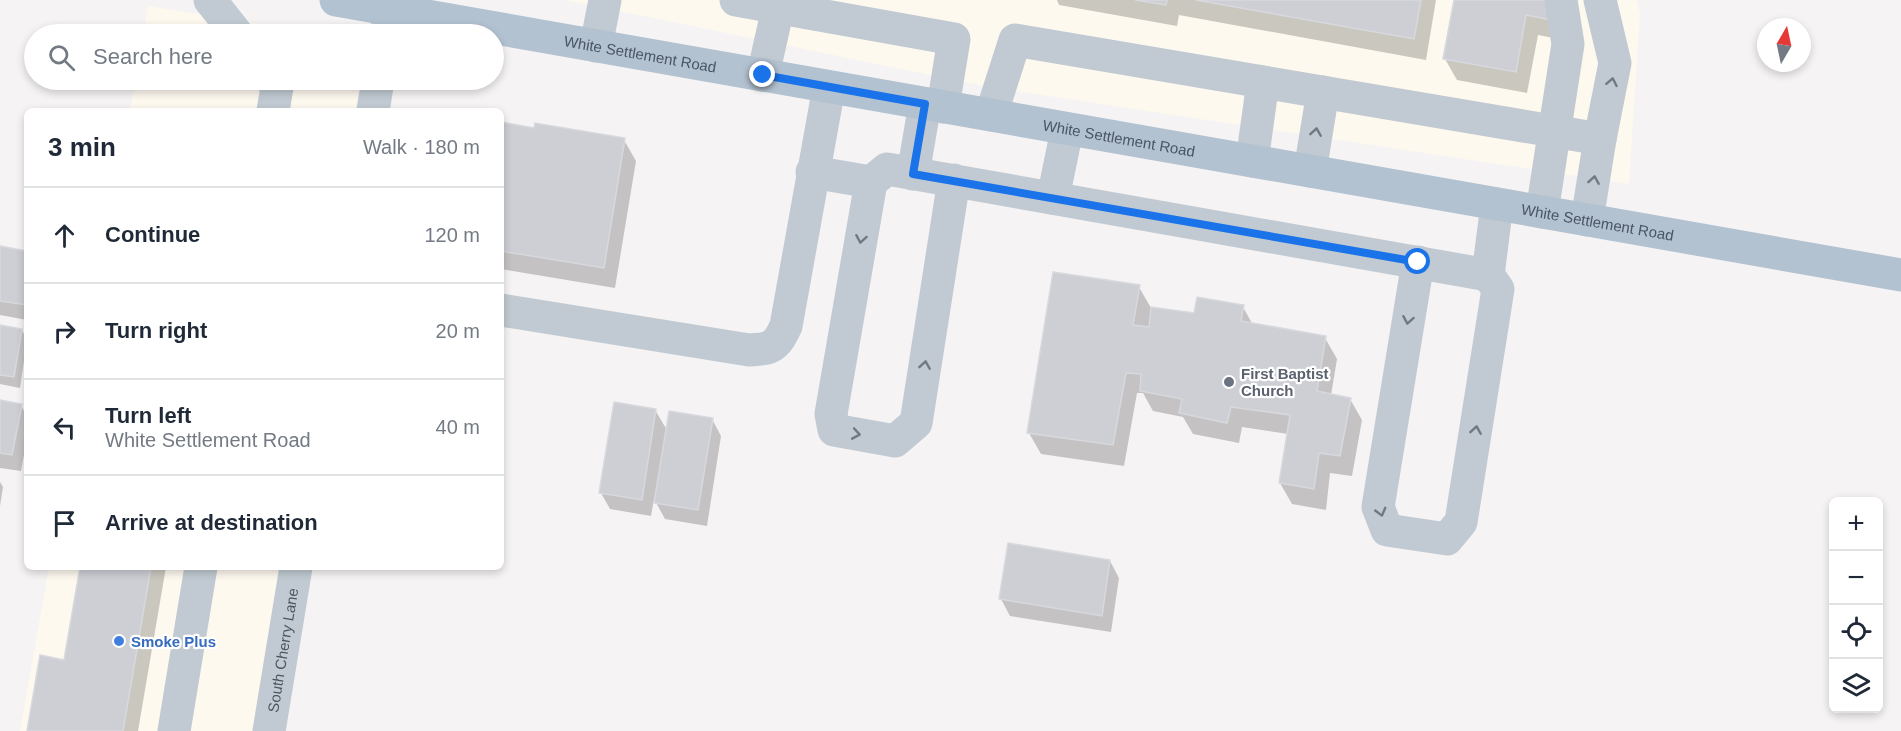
<!DOCTYPE html>
<meta charset="utf-8">
<style>
:root{--surface:#fff;--page:#f2f2f3;--text:#1f2937;--muted:#747a83;--line:#e0e1e3}
body{margin:0;font-family:Arial,sans-serif;background:var(--page);color:var(--text)}
.controls{position:absolute;right:18px;bottom:18px;display:grid;overflow:hidden;border-radius:9px;box-shadow:0 3px 9px #0003}
.controls button{width:54px;height:54px;display:grid;place-items:center;padding:0;border:0;border-bottom:2px solid var(--line);background:var(--surface);color:var(--text);font:30px sans-serif}
.compass{position:absolute;left:1757px;top:18px;width:54px;height:54px;border-radius:50%;background:var(--surface);box-shadow:0 3px 9px #0003;rotate:9deg}
.stop{position:absolute;width:18px;height:18px;margin:-14px;border:4px solid #1a73e8;border-radius:50%;background:#fff}
.stop.end{background:#1a73e8;border-color:#fff;box-shadow:0 2px 6px #0008}
.list{margin:0;padding:0;list-style:none}
h2{display:flex;justify-content:space-between;align-items:center;height:78px;margin:0;padding:0 24px;font-size:26px}
h2 small{font-size:20px;font-weight:400;color:var(--muted)}
.list li{display:grid;grid-template-columns:39px 1fr auto;gap:18px;align-items:center;box-sizing:border-box;height:96px;padding:0 24px;border-top:2px solid var(--line)}
.list b{display:block;font-size:22px;white-space:nowrap}
.list p{margin:0;font-size:20px;white-space:nowrap;color:var(--muted)}
.list em{font-size:20px;font-style:normal;color:var(--muted)}
.icon{flex:none;width:33px;height:33px;fill:none;stroke:currentColor;stroke-width:2;stroke-linecap:round;stroke-linejoin:round}
.map{position:relative;flex:none;width:1901px;height:731px;overflow:hidden}
.search{position:absolute;background:var(--surface);box-shadow:0 3px 9px #0003;left:24px;top:24px;width:480px;height:66px;display:flex;align-items:center;gap:15px;box-sizing:border-box;padding:0 21px;border-radius:33px;color:var(--muted);font-size:22px}
.panel{position:absolute;background:var(--surface);box-shadow:0 3px 9px #0003;left:24px;top:108px;width:480px;height:462px;border-radius:9px}
.map>svg:first-child{display:block}
</style>
<div class="map">
<svg width="1901" height="731" viewBox="0 0 1901 731">
<rect width="100%" height="100%" fill="#f5f3f3"/>
<path fill="#fdf9ef" d="M565,0H1637L1640,14L1629,184L989,87Z
M148,6L320,34H143Z
M135,80H361L355,111H130Z
M49,567H280L253,731H20Z"/>
<path fill="#0003" d="M1057,0H1436L1426,60L1179,15L1177,26L1059,5Z
M1455,0H1563L1564,40L1538,35L1527,93L1457,80L1445,59Z
M501,124L624,140L636,161L615,288L501,269Z
M0,248L27,253V320L0,315Z
M1139,287L1151,308L1195,315L1243,307L1253,325L1325,338L1337,359L1331,395L1350,399L1362,420L1352,476L1330,473L1326,510L1292,504L1280,483L1288,434L1242,427L1239,443L1193,434L1183,417L1153,411L1143,393H1137L1124,466L1041,454L1029,433Z
M0,326L22,330L27,340L20,388L0,384Z
M0,402L21,405L27,417V438L21,471L0,468Z
M655,410L667,430L712,419L721,436L707,526L665,519L654,499L651,516L610,509L601,493Z
M0,482L3,487L0,506Z
M1110,561L1119,578L1111,632L1010,616L1001,599Z
M79,567H166L138,731H28L65,661L81,567Z"/>
<path fill="#cdcfd5" stroke="#d7d9de" stroke-width="1.5" d="M1135,0H1167L1166,5Z
M1196,0H1421L1414,39Z
M1454,0H1556L1552,20L1526,15L1516,72L1443,59Z
M501,122L534,128L535,123L625,138L604,268L501,251Z
M0,246L27,251V305L0,301Z
M1053,272L1140,285L1133,325L1149,327L1151,307L1194,313L1197,297L1244,305L1241,321L1326,336L1317,391L1351,398L1340,456L1319,453L1314,489L1279,483L1290,415L1231,407L1227,423L1179,413L1182,399L1140,391L1141,374L1126,373L1113,445L1027,433Z
M0,325L22,329L14,377L0,375Z
M0,400L22,404L12,455L0,453Z
M614,402L656,409L642,500L599,493Z
M669,411L713,418L698,510L654,503Z
M1008,543L1110,560L1102,616L999,599Z
M80,567H151L123,731H27L40,655L64,660Z"/>
<g fill="none" stroke-linecap="round" stroke-linejoin="round">
<g stroke="#c1cad2" stroke-width="33">
<path d="M210,0L237,34"/>
<path d="M736,0L954,39L943,107"/>
<path d="M386,34L392,0"/>
<path d="M596,46L605,0"/>
<path d="M763,75L778,8"/>
<path d="M272,80L277,87L273,111"/>
<path d="M373,111L378,80"/>
<path d="M991,115L1015,40L1600,139"/>
<path d="M1252,161L1263,82"/>
<path d="M1310,171L1323,92"/>
<path d="M812,172L871,182"/>
<path d="M913,174L925,104"/>
<path d="M954,180L916,423L895,441L834,430L831,414L871,182L887,169C1087,205 1288,239 1488,275L1497,204"/>
<path d="M1053,198L1067,130"/>
<path d="M1542,212L1568,44L1561,0"/>
<path d="M1587,220L1600,139L1615,63L1600,0"/>
<path d="M1418,262L1378,507L1387,530L1447,539L1461,522L1498,289L1488,275"/>
<path d="M501,310L749,350C772,349 776,347 786,326L829,87"/>
<path d="M174,731L201,567"/>
<path id="s1" d="M269,731L296,567"/>
</g>
<path stroke="#b3c2d1" stroke-width="33" id="s2" d="M336,0L1901,275"/>
</g>
<defs><path id="oneway-chevron" d="M-2-3.5L2.5 0L-2 3.5" fill="none" stroke-width="1.6" stroke-linecap="round" stroke-linejoin="round" transform="scale(1.5)"/></defs>
<g stroke="#6e7983">
<use href="#oneway-chevron" transform="translate(1612 82) rotate(-79)"/>
<use href="#oneway-chevron" transform="translate(1316 132) rotate(-81)"/>
<use href="#oneway-chevron" transform="translate(1594 180) rotate(-81)"/>
<use href="#oneway-chevron" transform="translate(861 239) rotate(100)"/>
<use href="#oneway-chevron" transform="translate(1408 320) rotate(100)"/>
<use href="#oneway-chevron" transform="translate(925 365) rotate(-81)"/>
<use href="#oneway-chevron" transform="translate(1476 430) rotate(-81)"/>
<use href="#oneway-chevron" transform="translate(856 434) rotate(10)"/>
<use href="#oneway-chevron" transform="translate(1381 512) rotate(75)"/>
</g>
<g fill="none" stroke-linecap="round" stroke-linejoin="round">
<path stroke="#1a73e8" stroke-width="8" d="M763,75L925,104L913,174L1418,262"/>
</g>
<circle fill="#6b7280" stroke="#fff" stroke-width="2" cx="1229" cy="382" r="6"/>
<circle fill="#3f7fe0" stroke="#fff" stroke-width="2" cx="119" cy="641" r="6"/>
<g text-anchor="middle" dominant-baseline="central" stroke-width="4.5" stroke-linejoin="round" paint-order="stroke">
<g font-size="15" fill="#4a5661" stroke="#fff">
<text stroke="none"><textPath href="#s2" startOffset="309">White Settlement Road</textPath></text>
<text stroke="none"><textPath href="#s2" startOffset="795">White Settlement Road</textPath></text>
<text stroke="none"><textPath href="#s2" startOffset="1281">White Settlement Road</textPath></text>
<text stroke="none"><textPath href="#s1" startOffset="82">South Cherry Lane</textPath></text>
</g>
<g font-size="15" font-weight="bold" fill="#5b616d" stroke="#fff" text-anchor="start">
<text x="1241" y="373">First Baptist<tspan x="1241" dy="17">Church</tspan></text>
</g>
<g font-size="15" font-weight="bold" fill="#366cbe" stroke="#fff" text-anchor="start">
<text x="131" y="641">Smoke Plus</text>
</g>
</g>
</svg>
<div class="controls">
<button>+</button>
<button>−</button>
<button><svg class="icon" aria-label="locate" viewBox="0 0 24 24"><circle cx="12" cy="12" r="6"/><path d="M12 2v4M12 18v4M2 12h4M18 12h4"/></svg></button>
<button><svg class="icon" aria-label="layers" viewBox="0 0 24 24"><path d="M12 4l9 5-9 5-9-5zM3 14l9 5 9-5"/></svg></button>
</div>
<svg class="compass" viewBox="-18 -18 36 36"><path d="M0-13l5 13h-10z" fill="#e53935"/><path d="M0 13l5-13h-10z" fill="#747a83"/></svg>
<div class="stop" style="left:1418px;top:262px"></div>
<div class="stop end" style="left:763px;top:75px"></div>
<div class="search"><svg class="icon" aria-label="search" viewBox="0 0 24 24"><circle cx="10" cy="10" r="6"/><path d="M15 15l6 6"/></svg>Search here</div>
<section class="panel">
<h2>3 min<small>Walk · 180 m</small></h2>
<ul class="list">
<li><svg class="icon" aria-label="ahead" viewBox="0 0 24 24"><path d="M12 20V5M6 11l6-6 6 6"/></svg><div><b>Continue</b></div><em>120 m</em></li>
<li><svg class="icon" aria-label="right" viewBox="0 0 24 24"><path d="M7 20v-9h11M14 6l5 5-5 5"/></svg><div><b>Turn right</b></div><em>20 m</em></li>
<li><svg class="icon" aria-label="left" viewBox="0 0 24 24"><path d="M17 20v-9H6M10 6l-5 5 5 5"/></svg><div><b>Turn left</b><p>White Settlement Road</p></div><em>40 m</em></li>
<li><svg class="icon" aria-label="arrive" viewBox="0 0 24 24"><path d="M6 21V4h12l-3 4 3 4H6"/></svg><div><b>Arrive at destination</b></div></li>
</ul>
</section>
</div>
